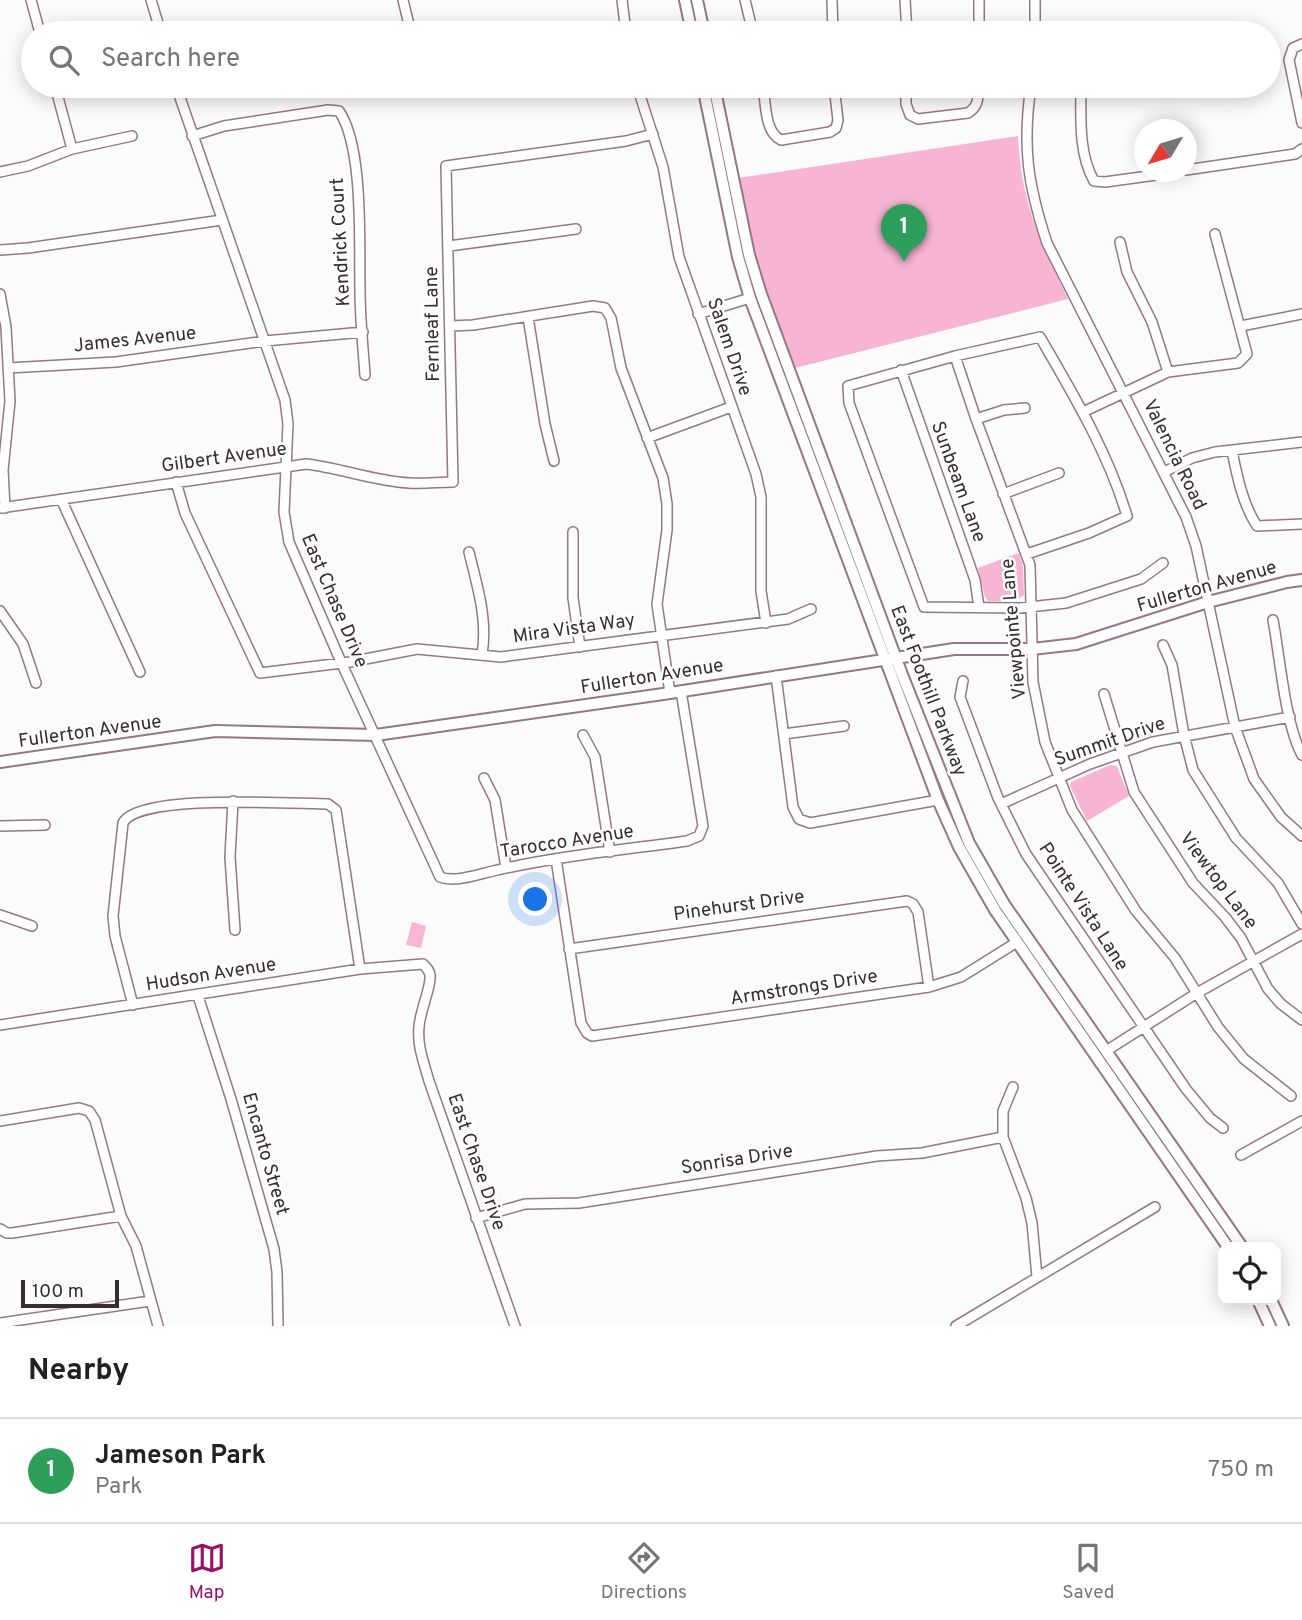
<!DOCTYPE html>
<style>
:root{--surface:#fff;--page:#f2f2f2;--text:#202124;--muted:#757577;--line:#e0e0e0;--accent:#991265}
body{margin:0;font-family:Overpass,sans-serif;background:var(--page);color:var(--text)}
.controls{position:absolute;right:21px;bottom:21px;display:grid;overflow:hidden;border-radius:14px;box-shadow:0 4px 18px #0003}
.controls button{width:63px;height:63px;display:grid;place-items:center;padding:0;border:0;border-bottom:2px solid var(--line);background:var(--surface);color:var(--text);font:35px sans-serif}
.compass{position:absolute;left:1134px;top:119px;width:63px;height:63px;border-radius:50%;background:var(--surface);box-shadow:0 4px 18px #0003;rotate:232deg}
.scale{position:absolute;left:21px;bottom:18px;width:98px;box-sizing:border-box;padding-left:7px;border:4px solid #382b31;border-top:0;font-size:19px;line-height:24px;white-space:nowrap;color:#382b31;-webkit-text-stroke:5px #fff;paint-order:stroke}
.you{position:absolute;left:536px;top:900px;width:24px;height:24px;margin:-18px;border:5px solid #fff;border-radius:50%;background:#1a73e8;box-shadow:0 0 0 10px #1a73e833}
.badge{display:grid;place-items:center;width:46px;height:46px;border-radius:50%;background:var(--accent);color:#fff;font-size:23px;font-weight:700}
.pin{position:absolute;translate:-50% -58px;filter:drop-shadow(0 2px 4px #0008)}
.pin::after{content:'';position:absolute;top:37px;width:24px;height:21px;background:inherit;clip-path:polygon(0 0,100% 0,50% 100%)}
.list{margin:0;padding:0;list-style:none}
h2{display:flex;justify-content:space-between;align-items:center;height:91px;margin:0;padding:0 28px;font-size:30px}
h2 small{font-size:23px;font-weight:400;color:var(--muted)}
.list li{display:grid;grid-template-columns:46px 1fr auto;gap:21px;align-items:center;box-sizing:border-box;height:105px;padding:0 28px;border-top:2px solid var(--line)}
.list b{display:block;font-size:26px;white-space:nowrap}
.list p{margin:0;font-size:23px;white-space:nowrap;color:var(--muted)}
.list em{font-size:23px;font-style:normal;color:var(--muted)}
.icon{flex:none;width:38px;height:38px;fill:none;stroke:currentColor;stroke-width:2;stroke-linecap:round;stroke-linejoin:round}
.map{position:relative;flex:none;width:1302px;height:1326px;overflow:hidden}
.search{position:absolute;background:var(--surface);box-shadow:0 4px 18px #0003;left:21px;right:21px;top:21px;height:77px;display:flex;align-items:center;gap:18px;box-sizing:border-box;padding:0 24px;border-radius:38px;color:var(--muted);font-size:26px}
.sheet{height:196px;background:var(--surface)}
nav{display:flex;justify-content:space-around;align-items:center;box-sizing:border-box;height:98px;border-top:2px solid var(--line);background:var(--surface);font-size:19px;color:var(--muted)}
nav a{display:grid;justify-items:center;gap:4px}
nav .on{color:var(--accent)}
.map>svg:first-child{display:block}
</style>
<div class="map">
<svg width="1302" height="1326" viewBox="0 0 1302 1326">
<rect width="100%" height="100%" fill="#fbfbfb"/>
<path fill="#f7b4d3" d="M1018,136C1021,202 1040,241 1068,299L795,368L760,275L738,178Z
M1019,553L1023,566L1024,595L1016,601H988L985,597L978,568Z
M1110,765L1117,766L1118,769L1129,796L1087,821L1070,786L1071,782Z
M412,922L426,926L421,948L406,945Z"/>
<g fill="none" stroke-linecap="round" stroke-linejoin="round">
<g stroke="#977685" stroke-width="12">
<path id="minor" d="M31,0L40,33
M151,0L161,33
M403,0L411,33
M622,0L626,33
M745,0L753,33
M832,0L833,33
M905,0L907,33
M979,33V0
M1035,33V0
M1302,44L1293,48L1289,60L1302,123
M55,86L72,149
M176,86L285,400L288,424L284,512L289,542L341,662L440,877C455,883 479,874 493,871C557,856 622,850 687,841L699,836L703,826L681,691
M637,86L663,167L679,257L756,474L761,497V591L766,623
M763,86C766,102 764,132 781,140L830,132L836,128L838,120L834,86
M906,86V104L910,115L918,119L968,113C979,106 978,98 978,86
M1031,86C1022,147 1028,185 1047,243L1186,517L1196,546L1235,727L1254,779L1281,817L1302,836
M1081,86C1081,116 1078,153 1094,181L1105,182L1178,172
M192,136L224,126L328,110L339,111C364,147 359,245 360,290C360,318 363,347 365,375
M1186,170L1295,154L1302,149
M0,172L28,166L72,149L132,136
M1120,242L1127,272L1152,322L1168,372
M449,246L576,229
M0,250L28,248L222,220
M0,294L6,327L10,401L3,470L5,508
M698,314L750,298
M528,317L545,424L554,461
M450,326L473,325L593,306L605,308L611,318L621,368L663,478L667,504V530L657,604L670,693
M1241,326L1302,314
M955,356L976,419L1030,565L1033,682L1045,742L1072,810L1136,911L1175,958L1218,1027L1244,1059L1291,1096
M8,368L116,362L265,341L363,332
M901,370L975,580L979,607
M1083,412L1168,372L1238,363L1247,354L1215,234
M976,419L1004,410L1025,408
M647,438L731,407
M1232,451C1237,476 1243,505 1257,526L1302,524
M1164,472L1192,458L1215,452L1302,442
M176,482L185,513L260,673L350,662L417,649L501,657L523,654L788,619L811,609
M1003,494L1059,473
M61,499L140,672
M0,508L306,464C341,468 374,481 409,483C423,484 439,482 453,482L446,166L626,141L653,134
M573,532V598L580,647
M469,552C477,586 488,619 482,654
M1027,554L1089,533L1127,516C1108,452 1073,394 1040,337L955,356L848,386L849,403L924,607L1020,608L1066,603L1141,579L1163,563
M0,611L23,644L36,683
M1273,620C1280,657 1285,724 1302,755
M1163,645L1172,665L1184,735L1193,770L1236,838L1278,883L1302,924
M776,676L793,807L799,819L810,823L938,800
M963,681L960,697L998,798L1026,854L1186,1089L1210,1118L1223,1128
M1104,694L1134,792L1193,883L1225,917L1241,938L1268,989L1281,1004L1302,1020
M784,734L844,726
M583,735L595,757L610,852
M484,778L495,800L506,868
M233,801L230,857L235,930
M1001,804L1090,764L1153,742L1290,717
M0,826L45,825
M556,859L581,1023L587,1033L592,1036L929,987L961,977L1017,942
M0,915L32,926
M569,949L907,901L913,904L918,912L929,987
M198,996L231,1099L274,1249L277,1272L278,1326
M133,1005L115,936L113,916L123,823C138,793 294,804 328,804L336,810L360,969
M0,1025L360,969L423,964C427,968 431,972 430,978C430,990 420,1011 419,1027C417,1046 424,1063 429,1081L515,1326
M1106,1051L1197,993L1302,934
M1013,1087L1003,1111V1137L1026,1198L1032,1223L1037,1277
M0,1121L79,1108L89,1111L95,1120L121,1216L136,1246L158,1326
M1241,1155L1302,1121
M476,1218L525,1204L579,1203L877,1156L922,1153L1003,1137
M0,1229L7,1233H12L121,1216
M0,1323L150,1301
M956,1326L1155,1207"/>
</g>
<g stroke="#977685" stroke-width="14">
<path id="major" d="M685,0L692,33
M697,0L704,33
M703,86L738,257L750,298L938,800L959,847L995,910L1228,1247
M714,86L749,255L761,294L901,672L969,843L1004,904L1242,1247
M0,762L215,731L376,735L670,693L954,649H1032L1076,644L1208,602L1287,582L1302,580
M1258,1300L1270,1326
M1271,1300L1283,1326"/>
</g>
<use href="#minor" stroke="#fff" stroke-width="9"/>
<use href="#major" stroke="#fff" stroke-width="10"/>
</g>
<g text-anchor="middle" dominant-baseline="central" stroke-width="5" stroke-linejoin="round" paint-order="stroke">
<g font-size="19" fill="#382b31" stroke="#fff">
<text transform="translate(341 242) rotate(-93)">Kendrick Court</text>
<text transform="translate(433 324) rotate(-91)">Fernleaf Lane</text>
<text transform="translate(135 340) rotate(-6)">James Avenue</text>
<text transform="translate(729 347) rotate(71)">Salem Drive</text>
<text transform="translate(1174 455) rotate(64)">Valencia Road</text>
<text transform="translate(224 458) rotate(-8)">Gilbert Avenue</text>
<text transform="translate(958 482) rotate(70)">Sunbeam Lane</text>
<text transform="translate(1207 587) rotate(-16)">Fullerton Avenue</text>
<text transform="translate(334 601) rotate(67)">East Chase Drive</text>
<text transform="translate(574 629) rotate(-8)">Mira Vista Way</text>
<text transform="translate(1014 629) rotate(-95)">Viewpointe Lane</text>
<text transform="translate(652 677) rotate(-9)">Fullerton Avenue</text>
<text transform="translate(928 691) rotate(69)">East Foothill Parkway</text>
<text transform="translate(90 732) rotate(-8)">Fullerton Avenue</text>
<text transform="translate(1110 742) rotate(-19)">Summit Drive</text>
<text transform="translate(567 842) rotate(-9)">Tarocco Avenue</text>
<text transform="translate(1218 881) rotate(53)">Viewtop Lane</text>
<text transform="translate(739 906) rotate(-8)">Pinehurst Drive</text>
<text transform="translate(1083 907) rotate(57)">Pointe Vista Lane</text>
<text transform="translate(211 975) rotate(-9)">Hudson Avenue</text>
<text transform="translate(804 988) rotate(-9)">Armstrongs Drive</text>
<text transform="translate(265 1154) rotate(74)">Encanto Street</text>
<text transform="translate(737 1160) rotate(-9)">Sonrisa Drive</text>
<text transform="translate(476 1162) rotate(71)">East Chase Drive</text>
</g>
</g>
</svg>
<div class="controls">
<button><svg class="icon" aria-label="locate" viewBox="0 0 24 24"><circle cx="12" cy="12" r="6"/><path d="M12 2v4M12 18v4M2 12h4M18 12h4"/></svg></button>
</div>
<svg class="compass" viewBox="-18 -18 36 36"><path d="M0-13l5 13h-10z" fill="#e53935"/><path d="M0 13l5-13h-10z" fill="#757577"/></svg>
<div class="scale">100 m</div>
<div class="you"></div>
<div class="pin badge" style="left:904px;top:262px;background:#2e9e5b">1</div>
<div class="search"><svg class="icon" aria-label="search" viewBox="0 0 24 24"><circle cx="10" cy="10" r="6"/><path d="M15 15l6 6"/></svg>Search here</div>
</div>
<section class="sheet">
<h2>Nearby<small></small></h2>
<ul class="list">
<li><span class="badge" style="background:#2e9e5b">1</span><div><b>Jameson Park</b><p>Park</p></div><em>750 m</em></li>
</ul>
</section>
<nav>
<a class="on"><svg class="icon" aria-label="map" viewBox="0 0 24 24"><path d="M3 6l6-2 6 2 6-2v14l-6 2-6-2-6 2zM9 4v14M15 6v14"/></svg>Map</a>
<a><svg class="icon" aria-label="directions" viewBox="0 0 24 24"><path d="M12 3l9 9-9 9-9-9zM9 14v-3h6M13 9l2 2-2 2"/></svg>Directions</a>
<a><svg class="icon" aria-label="saved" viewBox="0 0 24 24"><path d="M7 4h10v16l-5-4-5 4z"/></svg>Saved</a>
</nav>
